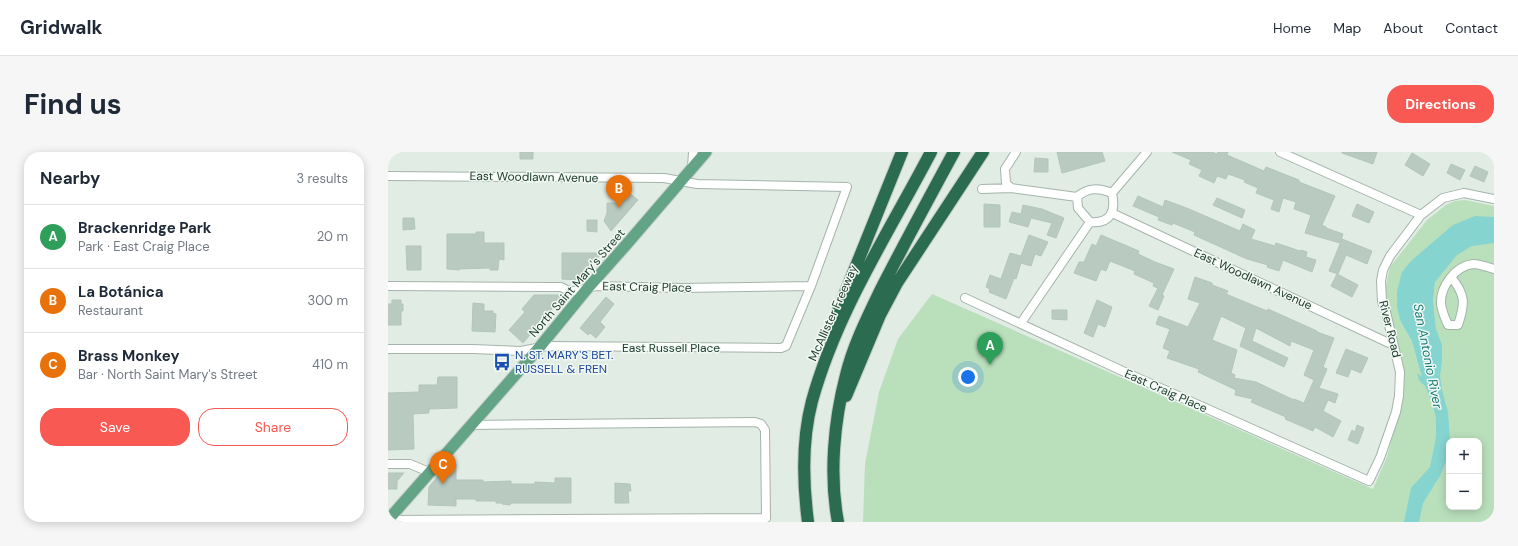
<!DOCTYPE html>
<meta charset="utf-8">
<style>
:root{--surface:#fff;--page:#f6f6f7;--text:#1f2937;--muted:#747a83;--line:#e0e1e3;--accent:#f85953}
body{margin:0;font-family:"DM Sans",sans-serif;background:var(--page);color:var(--text)}
.controls{position:absolute;right:12px;bottom:12px;display:grid;overflow:hidden;border-radius:8px;box-shadow:0 2px 10px #0003}
.controls button{width:36px;height:36px;display:grid;place-items:center;padding:0;border:0;border-bottom:1px solid var(--line);background:var(--surface);color:var(--text);font:20px sans-serif}
.you{position:absolute;left:580px;top:225px;width:14px;height:14px;margin:-10px;border:3px solid #fff;border-radius:50%;background:#1a73e8;box-shadow:0 0 0 6px #1a73e833}
.badge{display:grid;place-items:center;width:26px;height:26px;border-radius:50%;background:var(--accent);color:#fff;font-size:13px;font-weight:700}
.pin{position:absolute;translate:-50% -33px;filter:drop-shadow(0 1px 2px #0008)}
.pin::after{content:'';position:absolute;top:21px;width:14px;height:12px;background:inherit;clip-path:polygon(0 0,100% 0,50% 100%)}
.list{margin:0;padding:0;list-style:none}
h2{display:flex;justify-content:space-between;align-items:center;height:52px;margin:0;padding:0 16px;font-size:17px}
h2 small{font-size:13px;font-weight:400;color:var(--muted)}
.list li{display:grid;grid-template-columns:26px 1fr auto;gap:12px;align-items:center;box-sizing:border-box;height:64px;padding:0 16px;border-top:1px solid var(--line)}
.list b{display:block;font-size:15px;white-space:nowrap}
.list p{margin:0;font-size:13px;white-space:nowrap;color:var(--muted)}
.list em{font-size:13px;font-style:normal;color:var(--muted)}
.actions{display:flex;gap:8px;padding:12px 16px}
.actions a{flex:1;padding:9px 0;border:1px solid var(--accent);border-radius:16px;text-align:center;font-size:14px;color:var(--accent)}
.actions .main{background:var(--accent);color:#fff}
.map{position:relative;flex:none;width:1106px;height:370px;overflow:hidden;border-radius:16px}
header{display:flex;align-items:center;gap:24px;box-sizing:border-box;height:56px;padding:0 20px;background:var(--surface);border-bottom:1px solid var(--line)}
header strong{font-size:19px}
nav{display:flex;gap:22px;margin-inline-start:auto;font-size:14px}
.intro{display:flex;align-items:center;justify-content:space-between;box-sizing:border-box;height:96px;padding:0 24px}
h1{margin:0;font-size:28px}
.button{padding:10px 18px;border-radius:16px;background:var(--accent);color:#fff;font-size:14px;font-weight:700}
main{display:flex;gap:24px;padding:0 24px}
aside{flex:1;background:var(--surface);border-radius:16px;box-shadow:0 2px 10px #0003}
.map>svg:first-child{display:block}
</style>
<header>
<strong>Gridwalk</strong>
<nav><a>Home</a><a>Map</a><a>About</a><a>Contact</a></nav>
</header>
<div class="intro"><h1>Find us</h1><a class="button">Directions</a></div>
<main>
<aside>
<h2>Nearby<small>3 results</small></h2>
<ul class="list">
<li><span class="badge" style="background:#2e9e5b">A</span><div><b>Brackenridge Park</b><p>Park · East Craig Place</p></div><em>20 m</em></li>
<li><span class="badge" style="background:#e8710a">B</span><div><b>La Botánica</b><p>Restaurant</p></div><em>300 m</em></li>
<li><span class="badge" style="background:#e8710a">C</span><div><b>Brass Monkey</b><p>Bar · North Saint Mary's Street</p></div><em>410 m</em></li>
</ul>
<div class="actions"><a class="main">Save</a><a>Share</a></div>
</aside>
<div class="map">
<svg width="1106" height="370" viewBox="0 0 1106 370">
<rect width="100%" height="100%" fill="#e1ece5"/>
<path fill="#b9dfbb" fill-rule="evenodd" d="M1077,48L1106,54V370H475L477,312L491,240L510,187L544,142L985,337L999,305L1016,242L1014,208L997,138L1002,115L1039,68L1058,53L1067,49ZM1061,289H1091V355H1061Z"/>
<path fill="#86d4d0" d="M1087,64L1106,65V91L1084,94L1069,103L1047,130L1045,148L1046,160L1048,177L1054,193V209L1052,224L1054,238L1060,260L1062,287L1060,304L1052,324L1035,351L1031,370H1016L1023,336L1042,315L1048,285V266L1043,247L1037,234L1031,228L1029,221L1034,225L1024,189L1012,168L1009,154V139L1014,120L1023,109L1065,73Z"/>
<path fill="#b9cac0" stroke="#b3c6ba" fill-rule="evenodd" d="M132,0H145V7H132Z
M669,0H714L717,9L674,21Z
M784,0H824L829,2L830,0H840L839,3L876,19L878,15L911,28V30L947,44L934,73L938,75V76L955,82L952,91L917,81L923,63L906,57L908,50L895,46L891,60L883,57L886,48L868,41L870,36L856,30L857,28L840,22L838,27L829,24L826,31L811,24L814,18L801,12L803,8Z
M954,0H989L985,12L954,1Z
M1024,1L1042,12L1035,24L1017,13Z
M647,6L660,7V20H646Z
M1063,12L1077,18L1072,28L1059,21Z
M1087,14L1100,20L1096,30L1082,24Z
M239,39L250,48L223,79L216,69L219,61V51H230Z
M750,44L775,55L777,48L801,57L852,79L855,72L867,78L863,87L887,94L888,91L912,99L913,98L919,100L918,105L928,108L924,120L895,108L891,119L879,115L880,113L859,107L806,83L807,80L785,71L784,73L770,68L771,65L745,54Z
M829,46L857,58L854,66L825,53Z
M596,52L612,53V75H596Z
M969,52L986,60L981,71L964,64Z
M635,53L654,57L676,66L668,86L659,83L664,71L643,66L640,75L621,70L624,60L633,62Z
M15,66H26L27,77L15,78Z
M199,68H209V80L199,79Z
M88,80H96V91H116V108L111,107L110,118H102V116L71,117V118L59,117V82H88Z
M641,83L660,90L653,104L647,102L643,114L633,111L628,127L626,126L618,147L601,140L602,137L598,135L602,123L613,127L622,101L633,104Z
M713,83L751,99L750,102L767,110L786,117L774,143L776,144L770,158L761,154L770,136L765,134L766,131L746,122L747,119L722,109L718,119L713,117L708,129L686,121L691,110H696L704,92L708,94Z
M954,87L984,99L979,112L958,103L950,122L941,119Z
M18,94H33V118H19Z
M174,101H214L190,128L174,127Z
M949,122L970,133L964,145L943,134Z
M807,125L824,131V133L840,139L838,142L857,150L879,159L880,157L929,179V180L946,186L935,215L939,217L931,236L950,242L947,251L940,248L935,259L953,269L945,285L927,275L925,279L897,267L898,265L863,250L865,247L847,243L848,238L810,220L811,217L779,206L782,199L775,196L782,177L768,172L771,164L800,175L812,151L800,147ZM833,164L858,176L852,194L896,215L900,206L864,189L868,176L902,194L903,189L926,198L916,223L926,228L916,251L906,247V248L868,230L846,226L847,223L843,221L849,198L824,188Z
M146,143H176L135,191L121,178L137,160L134,157Z
M218,145L226,152L212,170L217,175L208,186L202,181L200,183L192,176Z
M4,148H13V152H15V159H13V173H0V152H4Z
M709,148L724,155L717,175L710,172L705,185L696,181Z
M85,151L96,152V159H105V161L108,162L107,180L84,179Z
M664,158H679V168L664,167Z
M958,197L980,206L973,221L963,217L960,225L948,221Z
M50,225H69V256L41,257V261L25,262L26,297L0,298V241L31,240V233H49Z
M969,273L976,276L970,292L960,288L964,278L967,280Z
M60,312H68V328H95V330L123,329V332H147V330L167,331V326H183V351H123L122,353L114,352V351H108V349H88V347H68V354L40,353L41,335Z
M0,321H16L9,329V337H0Z
M227,331L242,332L243,339H240L241,351H227Z"/>
<g fill="none" stroke-linecap="round" stroke-linejoin="round">
<g stroke="#a4b4ab" stroke-width="10">
<path id="minor" d="M892,0L1033,63
M304,15L305,0
M0,24L276,26L309,32L459,35L423,134L398,194L393,196L159,194L133,199L85,197H0
M623,36L618,31L617,17L628,0
M594,37L623,36L689,45C700,35 711,36 724,41C728,59 723,72 702,70L690,56L689,45
M724,41L759,0
M724,61L1005,193
M1063,125C1078,143 1077,152 1070,173H1060C1057,166 1054,160 1053,152C1052,135 1067,114 1085,112C1091,112 1100,115 1106,117
M0,134L161,135H173L181,139H188L208,134L293,136L423,134
M577,146L741,222L981,329L992,306L1008,260L1011,244L1012,220L998,160L994,150L993,129L995,118L1002,104L1033,63L1055,46L1076,41L1106,47
M633,171L702,70
M0,312H22L41,320
M0,368L378,366L377,278L373,272L367,270L82,273"/>
</g>
<g stroke="#c1c9c5" stroke-width="13">
<path id="major" d="M0,368L150,197L199,137L238,93L318,0"/>
</g>
<g stroke="#c1c9c5" stroke-width="14">
<path id="highway" d="M441,181L514,0
M458,244L492,163L509,131L595,0
M420,370C415,332 414,287 424,249C449,159 500,82 543,0
M450,370C441,323 446,269 458,223C465,194 479,166 492,139C516,92 541,46 566,0"/>
</g>
<use href="#minor" stroke="#fff" stroke-width="8"/>
<use href="#major" stroke="#63a486" stroke-width="11"/>
<use href="#highway" stroke="#2b6c51" stroke-width="12"/>
</g>
<defs>
<g id="bus-bare" transform="scale(1.38)"><path d="M-5-6H5V4H4V6H2V4H-2V6H-4V4H-5ZM-3.5-4V0h7V-4ZM-3.5 1.2v1.5H-2V1.2ZM2 1.2v1.5H3.5V1.2Z" fill="#1a4fb4" stroke="#f2f9f4" stroke-width="2.5" paint-order="stroke"/></g>
</defs>
<g fill-rule="evenodd">
<use href="#bus-bare" x="114" y="210"/>
</g>
<g text-anchor="middle" dominant-baseline="central" stroke-width="3" stroke-linejoin="round" paint-order="stroke">
<g font-size="12" fill="#213e30" stroke="#f2f9f4">
<text transform="translate(146 25) rotate(1)">East Woodlawn Avenue</text>
<text transform="translate(865 127) rotate(25)">East Woodlawn Avenue</text>
<text transform="translate(189 131) rotate(-49)">North Saint Mary's Street</text>
<text transform="translate(259 135) rotate(1)">East Craig Place</text>
<text transform="translate(445 161) rotate(-66)">McAllister Freeway</text>
<text transform="translate(1002 177) rotate(76)">River Road</text>
<text x="283" y="196">East Russell Place</text>
<text transform="translate(778 239) rotate(24)">East Craig Place</text>
</g>
<g font-size="12" fill="#164399" stroke="#f2f9f4" text-anchor="start">
<text x="127" y="203">N. ST. MARY'S BET.<tspan x="127" dy="14">RUSSELL &amp; FREN</tspan></text>
</g>
<g font-size="13" font-style="italic" fill="#187d78" stroke="#f2f9f4">
<text transform="translate(1040 204) rotate(79)">San Antonio River</text>
</g>
</g>
</svg>
<div class="controls">
<button>+</button>
<button>−</button>
</div>
<div class="you"></div>
<div class="pin badge" style="left:602px;top:213px;background:#2e9e5b">A</div>
<div class="pin badge" style="left:231px;top:56px;background:#e8710a">B</div>
<div class="pin badge" style="left:55px;top:332px;background:#e8710a">C</div>
</div>
</main>
